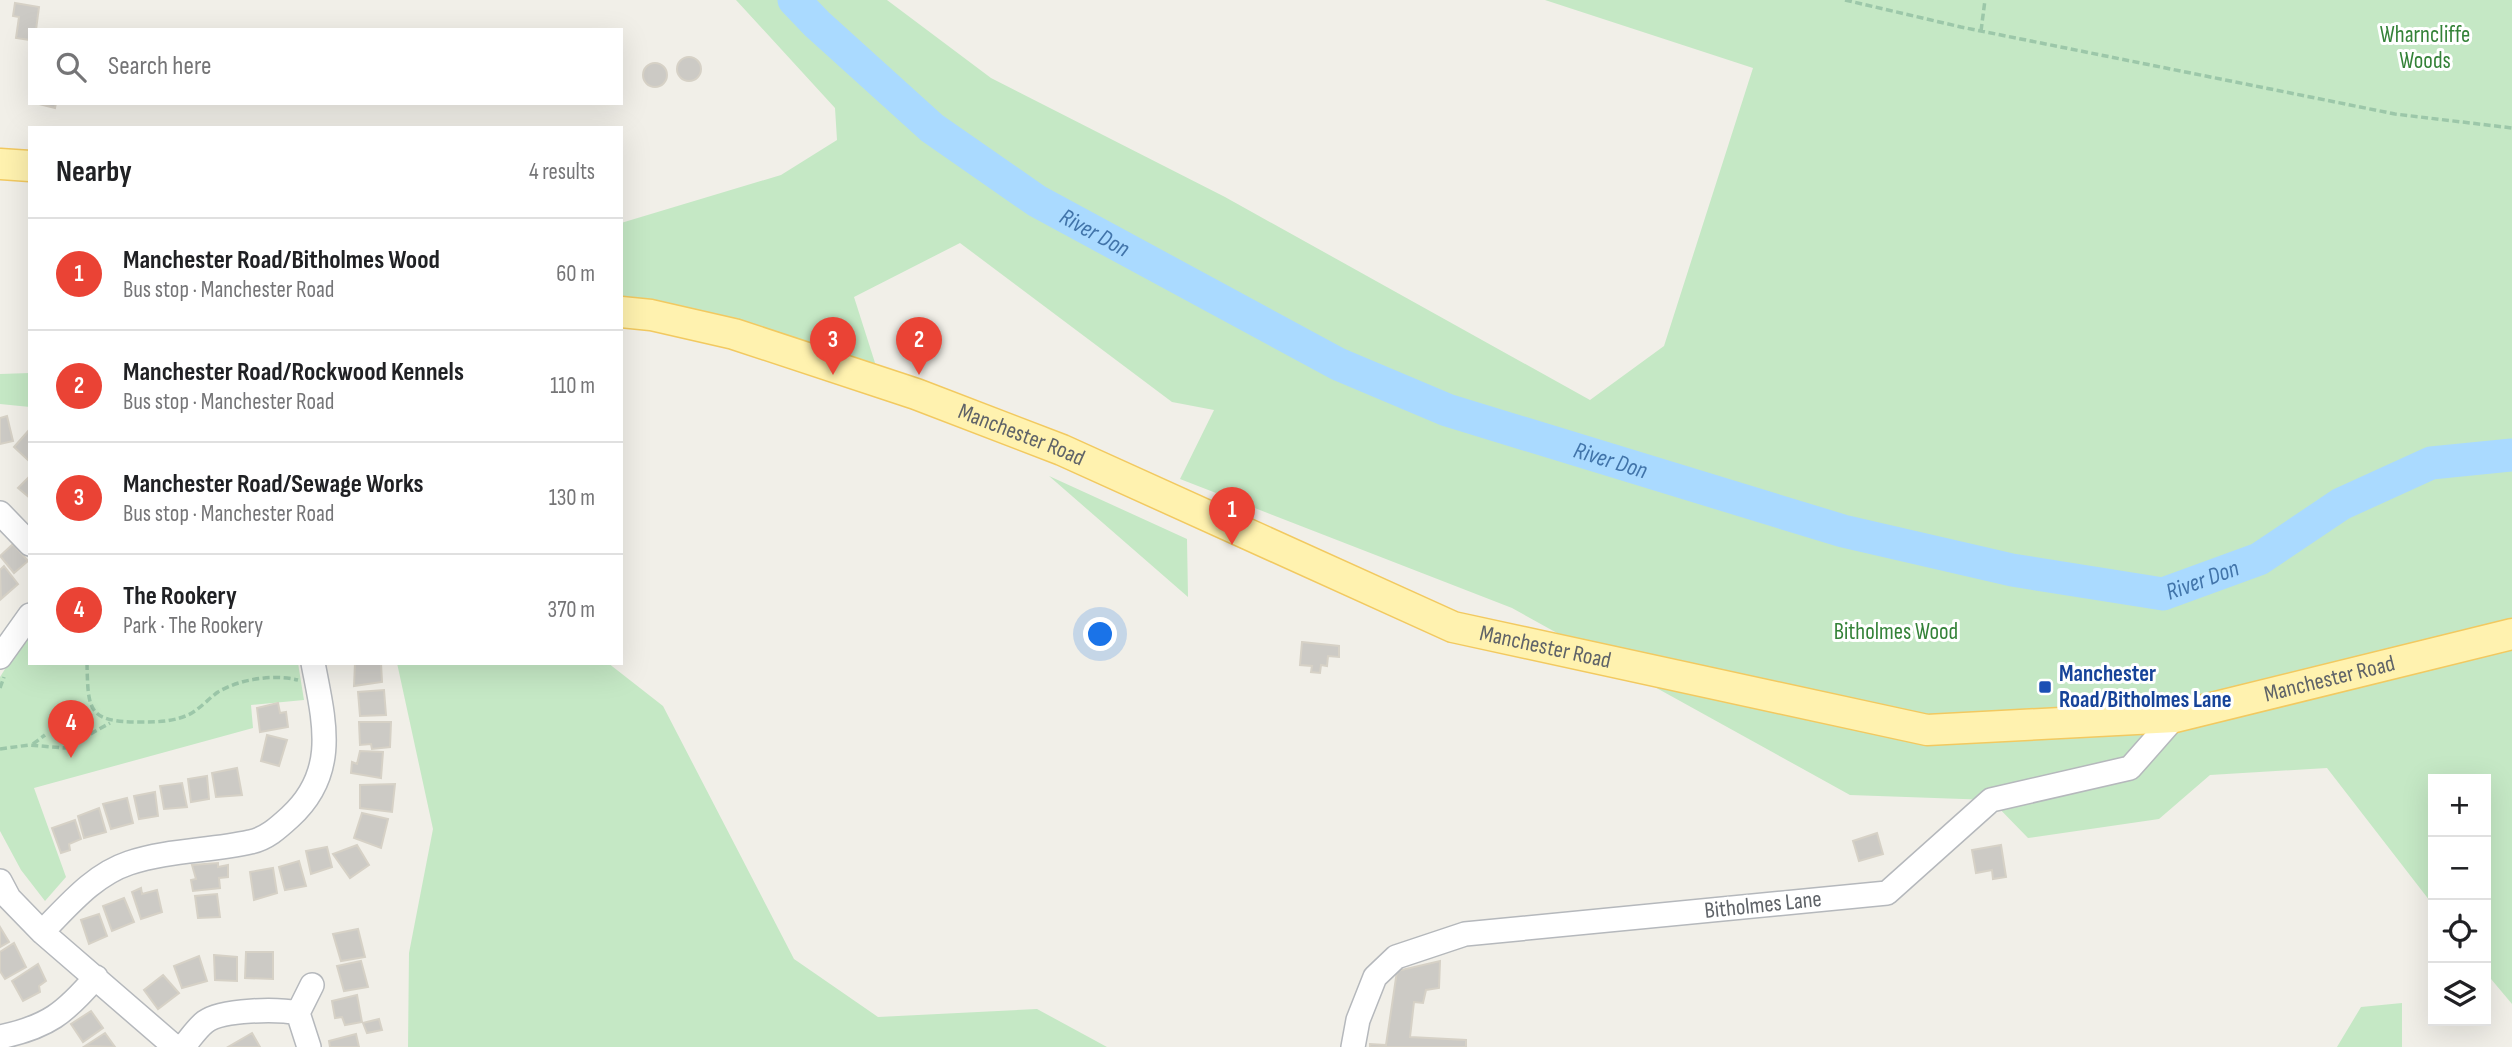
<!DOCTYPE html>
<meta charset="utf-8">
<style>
:root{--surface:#fff;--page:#f6f6f6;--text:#202124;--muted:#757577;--line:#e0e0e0;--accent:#ea4335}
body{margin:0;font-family:"Sofia Sans Condensed",sans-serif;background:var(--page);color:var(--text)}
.controls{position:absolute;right:21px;bottom:21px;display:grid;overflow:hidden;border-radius:0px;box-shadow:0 7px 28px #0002}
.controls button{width:63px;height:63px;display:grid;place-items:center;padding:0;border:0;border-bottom:2px solid var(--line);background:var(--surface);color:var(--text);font:35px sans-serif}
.you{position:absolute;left:1101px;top:635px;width:24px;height:24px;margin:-18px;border:5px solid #fff;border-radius:50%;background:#1a73e8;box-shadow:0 0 0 10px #1a73e833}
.badge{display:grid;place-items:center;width:46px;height:46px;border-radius:50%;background:var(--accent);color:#fff;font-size:23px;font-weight:700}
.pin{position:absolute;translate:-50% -58px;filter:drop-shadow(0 2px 4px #0008)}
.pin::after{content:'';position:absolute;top:37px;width:24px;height:21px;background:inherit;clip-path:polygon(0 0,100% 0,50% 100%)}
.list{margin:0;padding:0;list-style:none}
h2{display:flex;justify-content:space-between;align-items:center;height:91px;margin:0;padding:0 28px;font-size:30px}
h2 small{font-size:23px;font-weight:400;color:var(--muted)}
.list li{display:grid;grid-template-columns:46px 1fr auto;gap:21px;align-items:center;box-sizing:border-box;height:112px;padding:0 28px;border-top:2px solid var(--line)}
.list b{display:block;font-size:26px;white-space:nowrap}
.list p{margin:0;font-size:23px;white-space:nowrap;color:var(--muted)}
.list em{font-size:23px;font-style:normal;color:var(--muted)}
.icon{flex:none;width:38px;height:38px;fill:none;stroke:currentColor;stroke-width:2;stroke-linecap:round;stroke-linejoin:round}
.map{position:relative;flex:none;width:2512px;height:1047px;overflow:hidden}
.search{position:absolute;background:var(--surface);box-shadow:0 7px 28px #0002;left:28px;top:28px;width:595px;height:77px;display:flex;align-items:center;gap:18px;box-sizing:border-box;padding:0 24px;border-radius:0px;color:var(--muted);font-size:26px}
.panel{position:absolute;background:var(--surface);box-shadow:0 7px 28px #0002;left:28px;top:126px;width:595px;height:539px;border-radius:0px}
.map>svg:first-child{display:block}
</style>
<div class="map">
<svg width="2512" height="1047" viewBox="0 0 2512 1047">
<rect width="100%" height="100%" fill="#f1efe8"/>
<path fill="#c5e8c5" d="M736,0H887L991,78L1225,197L1590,400L1664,346L1753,68L1545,0H2512V1004L2486,973V779H2433V905L2327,768L2210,775L2159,819L2028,838L1991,800L1850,795L1512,608L1180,479L1214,410L1172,402L960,243L854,297L876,366L621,300V223L781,175L837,140L835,108Z
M30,373V407L0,404V374Z
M1049,476L1187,539L1188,597Z
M30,629V663H298L304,700L251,705L253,728L34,788L66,877L45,901L21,870L0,831V677Z
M397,663H608L663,706L794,959L878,1017L1037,1009L1107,1047H408L409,953L433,829Z
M2402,1003V1047H2337L2361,1007Z"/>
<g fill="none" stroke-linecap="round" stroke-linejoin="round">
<path stroke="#aadaff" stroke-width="33" id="s1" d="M794,0L817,24L932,128L1037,201L1338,364L1447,410L1843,531L2012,570L2163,594L2259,559L2341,504L2431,463L2512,455"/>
</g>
<path fill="#cccac5" stroke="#d6d1c6" stroke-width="2" d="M15,3L39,7L36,30H30V40L16,38L19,17L13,16Z
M677 69a12 12 0 1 1 24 0a12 12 0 1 1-24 0Z
M643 75a12 12 0 1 1 24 0a12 12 0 1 1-24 0Z
M35,103H56L55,108Z
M7,416L13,441L0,444V418Z
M30,429V462L14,447Z
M30,476V498L18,488Z
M13,544L28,561L14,573L0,556Z
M4,566L18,584L1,599L0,570Z
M1302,642L1339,646V657L1328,656L1327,666L1321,665L1320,673L1311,672L1312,666L1300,665Z
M355,663H381L382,682L354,686Z
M384,690L386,715L360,716L358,692Z
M278,703L280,713L286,712L288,727L260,732L257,708Z
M359,722H391L390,747L372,749L371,744L360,745Z
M267,735L287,740L279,766L261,761Z
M360,751L383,752L381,778L351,773L352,762L357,764Z
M237,768L242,795L216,797L212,773Z
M207,776L209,799L191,802L188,779Z
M182,783L187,807L164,809L160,786Z
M395,784L392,812L360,808V785Z
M155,792L158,816L139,819L134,796Z
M127,798L133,823L111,829L103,804Z
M99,808L106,832L84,838L78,816Z
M362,813L388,819L381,848L354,838Z
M75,820L81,839L69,844L70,850L61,853L52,828Z
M1877,833L1883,854L1859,861L1853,841Z
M357,845L369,865L350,878L333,854Z
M2001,845L2006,877L1993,879L1992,870L1976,873L1972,850Z
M327,847L332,867L311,874L306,851Z
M299,861L306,886L285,890L279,867Z
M218,863V867L228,865V877L219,878L220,888L193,891L191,880L196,879L192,865Z
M273,868L277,893L254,900L250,872Z
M141,888L142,894L157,890L162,912L141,919L132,892Z
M217,894L220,917L198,918L195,896Z
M124,898L134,922L112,931L103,906Z
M99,914L107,936L89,944L81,920Z
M0,927L9,942L0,947Z
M358,929L365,957L341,961L333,934Z
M14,943L26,967L5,979L0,971V952Z
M246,952H273V979L245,978Z
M214,955L237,957V981L215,980Z
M199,956L207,981L182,988L174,966Z
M361,961L368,987L344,991L337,966Z
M1440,961L1439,988L1426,990L1423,1003L1414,1002L1410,1037L1466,1040V1047H1370V1044L1386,1045L1397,971Z
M38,964L46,981L39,986L40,992L23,1001L12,981Z
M163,975L179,993L158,1009L144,990Z
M357,995L362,1022L345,1025L342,1017L335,1018L332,1001Z
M91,1011L103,1028L83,1042L71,1024Z
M379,1019L382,1030L367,1033L363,1023Z
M105,1033L115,1047L85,1046Z
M252,1033L260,1047H228Z
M356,1034L359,1047H330L329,1041Z"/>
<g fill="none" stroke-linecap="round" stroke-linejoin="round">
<g stroke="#b5b8bc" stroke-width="26">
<path id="minor" d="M0,513L30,544
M0,657L30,615
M0,881L9,898L42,932L175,1047
M42,932C68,906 93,875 129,863C168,850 210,851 250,842C266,839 278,828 290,817C339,772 324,721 313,663
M0,1037C48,1027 65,1013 96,977
M183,1047C190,1039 197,1028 205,1022C222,1009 278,1009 298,1013
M309,1047L298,1013L312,985
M1353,1047L1358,1020L1375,977L1396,957L1465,934L1887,893L1991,800L2130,768L2175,717"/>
</g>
<g stroke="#f2c960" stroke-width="33">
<g id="major">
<path d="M0,164L30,166"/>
<path id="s2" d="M621,312L651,315L734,334L916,394L1062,450L1453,627L1927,730L2175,717L2512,634"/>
</g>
</g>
<path stroke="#9cc7a9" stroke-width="3.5" stroke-dasharray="7 3.5" stroke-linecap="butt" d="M1845,0L1961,27L2395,114L2512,128
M1981,31L1985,0
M87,663C88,711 88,722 140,722C157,722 171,722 188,715C199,710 208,699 218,692C240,679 273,674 298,680
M0,688L4,677
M33,744L45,735
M0,749L29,745L65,748L110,723"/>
<use href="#minor" stroke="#fff" stroke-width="23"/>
<use href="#major" stroke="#fff2af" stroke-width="30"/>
</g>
<rect fill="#1a4fb4" stroke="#fff" stroke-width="2.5" x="2038" y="680" width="14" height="14" rx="3.5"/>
<g text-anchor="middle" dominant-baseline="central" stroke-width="6" stroke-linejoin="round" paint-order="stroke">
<g font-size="23" fill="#348238" stroke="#fff">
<text x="2425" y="35">Wharncliffe<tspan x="2425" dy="26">Woods</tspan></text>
<text x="1896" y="632">Bitholmes Wood</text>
</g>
<g font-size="23" fill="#5f6368" stroke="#fff">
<text stroke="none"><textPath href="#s2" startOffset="420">Manchester Road</textPath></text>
<text stroke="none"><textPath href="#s2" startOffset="987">Manchester Road</textPath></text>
<text stroke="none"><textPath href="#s2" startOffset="1785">Manchester Road</textPath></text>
<text transform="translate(1763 905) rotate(-6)">Bitholmes Lane</text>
</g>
<g font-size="23" font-weight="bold" fill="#164399" stroke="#fff" text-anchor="start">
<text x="2059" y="674">Manchester<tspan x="2059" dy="26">Road/Bitholmes Lane</tspan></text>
</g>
<g font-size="24" font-style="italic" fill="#4174aa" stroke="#fff">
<text stroke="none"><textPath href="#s1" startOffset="382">River Don</textPath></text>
<text stroke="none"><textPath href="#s1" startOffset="948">River Don</textPath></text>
<text stroke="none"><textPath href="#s1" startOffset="1559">River Don</textPath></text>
</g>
</g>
</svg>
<div class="controls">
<button>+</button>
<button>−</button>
<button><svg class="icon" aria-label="locate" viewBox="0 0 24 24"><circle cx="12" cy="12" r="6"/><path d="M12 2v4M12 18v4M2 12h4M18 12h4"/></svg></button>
<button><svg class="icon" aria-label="layers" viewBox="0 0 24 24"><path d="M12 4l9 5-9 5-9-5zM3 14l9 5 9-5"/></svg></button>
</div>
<div class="you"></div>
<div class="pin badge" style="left:1232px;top:545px">1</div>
<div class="pin badge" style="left:919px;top:375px">2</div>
<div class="pin badge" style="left:833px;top:375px">3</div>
<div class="pin badge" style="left:71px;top:758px">4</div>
<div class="search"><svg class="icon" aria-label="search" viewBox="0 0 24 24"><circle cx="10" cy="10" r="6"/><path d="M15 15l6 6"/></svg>Search here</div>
<section class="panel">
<h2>Nearby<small>4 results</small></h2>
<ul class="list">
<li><span class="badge">1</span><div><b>Manchester Road/Bitholmes Wood</b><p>Bus stop · Manchester Road</p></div><em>60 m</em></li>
<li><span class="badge">2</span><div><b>Manchester Road/Rockwood Kennels</b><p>Bus stop · Manchester Road</p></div><em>110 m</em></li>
<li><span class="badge">3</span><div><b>Manchester Road/Sewage Works</b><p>Bus stop · Manchester Road</p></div><em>130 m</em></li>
<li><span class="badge">4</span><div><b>The Rookery</b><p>Park · The Rookery</p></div><em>370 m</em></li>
</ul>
</section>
</div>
